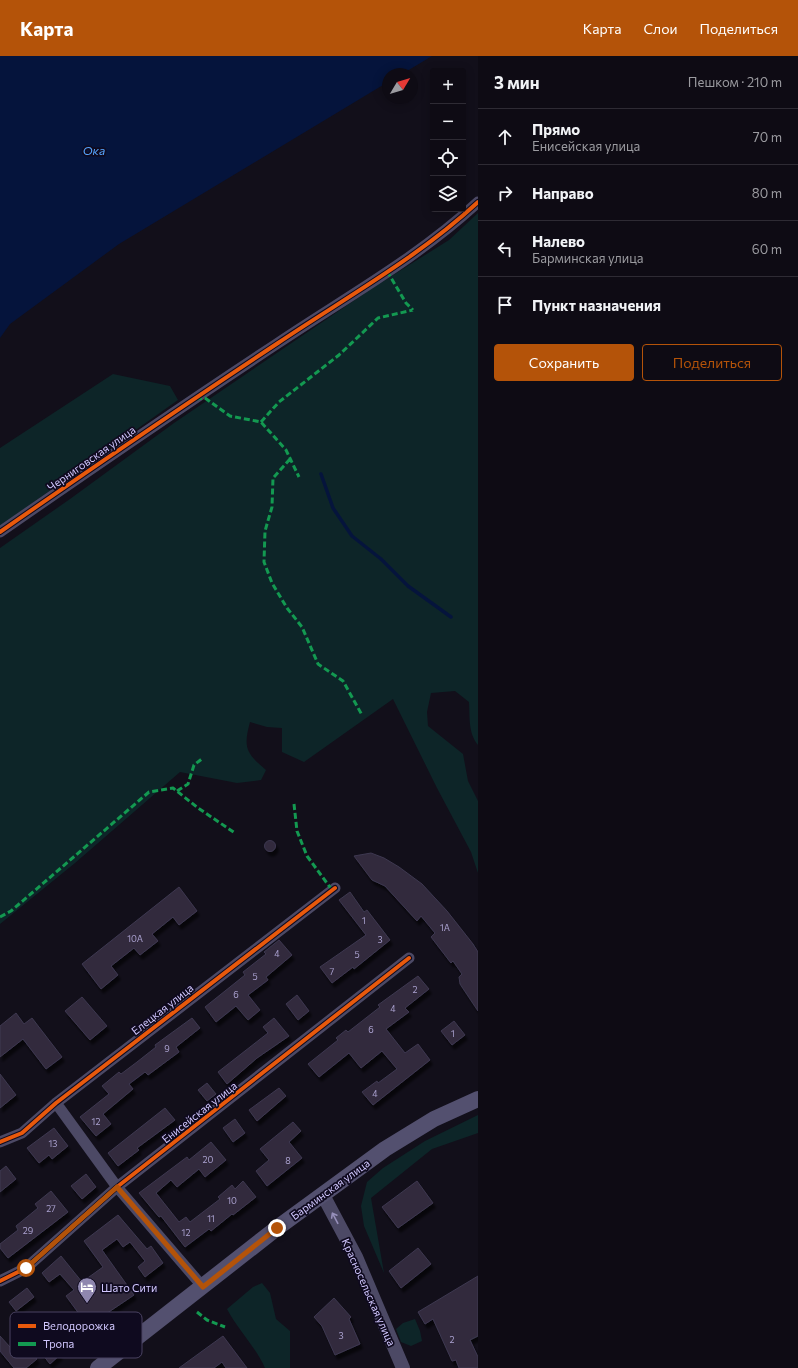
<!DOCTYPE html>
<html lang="ru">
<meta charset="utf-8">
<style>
:root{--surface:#0e0b14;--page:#17141d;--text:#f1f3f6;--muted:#9b9ba0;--line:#2e2b34;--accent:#b45309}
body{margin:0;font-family:Commissioner,sans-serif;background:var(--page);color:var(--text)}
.controls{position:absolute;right:12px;top:12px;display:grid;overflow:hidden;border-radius:4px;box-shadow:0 2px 10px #0003}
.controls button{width:36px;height:36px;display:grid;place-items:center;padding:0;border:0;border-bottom:1px solid var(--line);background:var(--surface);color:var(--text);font:20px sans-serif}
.compass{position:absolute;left:382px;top:12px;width:36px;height:36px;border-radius:50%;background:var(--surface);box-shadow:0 2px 10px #0003;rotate:52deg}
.stop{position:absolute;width:12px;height:12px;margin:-9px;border:3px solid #b45309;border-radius:50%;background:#fff}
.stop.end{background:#b45309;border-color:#fff;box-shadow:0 1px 4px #0008}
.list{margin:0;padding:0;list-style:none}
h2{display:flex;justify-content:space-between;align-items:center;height:52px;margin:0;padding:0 16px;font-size:17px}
h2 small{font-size:13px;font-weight:400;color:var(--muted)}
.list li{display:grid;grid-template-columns:26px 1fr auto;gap:12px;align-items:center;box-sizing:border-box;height:56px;padding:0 16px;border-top:1px solid var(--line)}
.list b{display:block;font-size:15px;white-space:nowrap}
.list p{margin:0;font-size:13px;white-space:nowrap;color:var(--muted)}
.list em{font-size:13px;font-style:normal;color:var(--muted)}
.actions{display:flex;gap:8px;padding:12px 16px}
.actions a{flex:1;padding:9px 0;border:1px solid var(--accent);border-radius:4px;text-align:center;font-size:14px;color:var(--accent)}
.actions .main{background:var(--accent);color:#fff}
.icon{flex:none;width:22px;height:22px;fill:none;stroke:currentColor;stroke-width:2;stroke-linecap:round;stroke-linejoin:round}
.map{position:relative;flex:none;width:478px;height:1312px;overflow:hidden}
header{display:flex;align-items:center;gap:24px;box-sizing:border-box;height:56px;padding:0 20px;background:var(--accent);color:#fff}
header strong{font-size:19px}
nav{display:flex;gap:22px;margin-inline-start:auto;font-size:14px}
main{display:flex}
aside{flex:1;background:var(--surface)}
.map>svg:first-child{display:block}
</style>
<header>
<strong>Карта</strong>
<nav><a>Карта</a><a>Слои</a><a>Поделиться</a></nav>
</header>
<main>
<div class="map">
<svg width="478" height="1312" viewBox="0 0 478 1312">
<defs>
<filter id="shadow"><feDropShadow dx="2.5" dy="4.5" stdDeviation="1" flood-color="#0009"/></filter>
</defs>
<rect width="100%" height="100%" fill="#120f1a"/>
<path fill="#0d2528" d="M478,157V689C468,677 470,661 469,646L455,635L431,637L427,656L428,670L463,698L468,725L478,745V817L471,796L437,732L393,643L304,706L282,696V672L267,671L250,666C243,692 246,697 266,714L261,724L237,727L180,716L75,807L0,868V492L70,443L174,367L374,231L449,184Z
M113,318L170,330L178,344L0,470V392Z
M478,1059V1077L432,1093L371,1142L384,1217L364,1170L361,1150L367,1126L383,1112L425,1085Z
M262,1227L270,1237L276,1263L290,1275V1312H265C255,1290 238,1274 227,1253L253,1231Z
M415,1263L420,1275L422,1285L411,1290L401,1286L396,1273L403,1267Z"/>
<path fill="#05143c" d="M0,0H432L402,18H388V26L119,188L10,268L0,282Z"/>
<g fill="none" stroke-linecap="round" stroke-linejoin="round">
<path stroke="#05143c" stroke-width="3.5" d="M321,418L333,452L352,480L381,503L408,530L451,561"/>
</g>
<path fill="#302b3e" stroke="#3e3850" filter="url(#shadow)" d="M264.5 790a5.5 5.5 0 1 1 11 0a5.5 5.5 0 1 1-11 0Z
M371,797L384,802L399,811L422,828L447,855L473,888L478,896V955L460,928L459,921L462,918L453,905L451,907L431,881L435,877L421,860L417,865L385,830L372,824L354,800Z
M179,831L197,855L179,869L173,861L152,878L158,885L140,899L134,892L111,910L118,919L101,933L82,908Z
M350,836L364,856L367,854L390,884L354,913L353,911L332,927L320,911L366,879L339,844Z
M279,884L292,899L266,921L268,924L248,939L260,954L248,964L236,950L216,966L205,951L245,919L243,916L266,898L264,896Z
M418,920L429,933L405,952L409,956L386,973L405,997L418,988L430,1004L373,1049L362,1036L377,1025L378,1027L397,1013L382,995L361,1012L349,997L319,1021L308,1008L338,984L336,982L346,974L348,976L380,951L378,949Z
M297,939L309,955L298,964L286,948Z
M82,941L107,970L90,984L65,955Z
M16,957L24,968L32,962L62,1001L46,1013L23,983L0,1001V970Z
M192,962L200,972L176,991L179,996L148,1019L145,1016L129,1028L133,1033L103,1058L111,1068L96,1080L80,1061L109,1038L102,1030L119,1016L121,1018L137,1006L156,991L155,989Z
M274,962L289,980L257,1002L227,1028L218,1016L268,977L263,971Z
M454,965L465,979L452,989L441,975Z
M0,1018L16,1039L0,1052Z
M207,1027L216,1038L207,1045L198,1034Z
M279,1032L286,1040L257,1065L249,1054Z
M165,1052L175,1064L137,1092L139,1094L118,1110L108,1097Z
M235,1063L245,1077L233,1086L223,1072Z
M293,1066L301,1075L289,1086L302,1102L267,1130L256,1115L269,1104L260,1093Z
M54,1072L68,1090L52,1103L49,1099L39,1107L27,1092Z
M211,1086L226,1104L205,1121L199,1113L177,1131L171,1124L156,1137L179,1166L186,1161L190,1166L220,1143L218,1141L232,1129L235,1133L243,1125L256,1141L233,1159L232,1158L211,1175L209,1173L185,1191L161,1160L159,1161L139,1137L187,1101L189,1104Z
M6,1110L16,1123L0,1136V1115Z
M86,1118L96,1131L82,1143L71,1130Z
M417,1125L433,1147L398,1172L382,1151Z
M51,1135L68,1156L8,1202L0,1192V1188L18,1174L16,1170L38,1152L35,1148Z
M118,1159L147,1193L151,1190L163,1207L145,1221L138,1211L145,1205L130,1186L123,1191L117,1183L102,1194L134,1239L88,1270L66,1240L74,1234L60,1218L49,1226L42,1217L61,1200L82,1226L103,1211L84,1185Z
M418,1192L431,1208L401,1232L389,1215Z
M478,1220V1280L470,1284L478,1301V1312H459L456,1304L452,1305L433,1263L425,1268L418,1256Z
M27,1232L34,1241L16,1255L9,1246Z
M334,1242L351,1261L349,1263L360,1288L335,1299L322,1270L314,1261Z
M0,1280L10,1291L21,1282L37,1303L26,1312H14L0,1295Z
M223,1280L247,1312H226L222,1306L214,1312H179Z
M49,1285L60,1299L50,1308L39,1294Z"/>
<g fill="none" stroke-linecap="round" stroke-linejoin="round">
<path stroke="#4c4965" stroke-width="11" d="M0,476C92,412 184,349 278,287C345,242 419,201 478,146
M56,1047L117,1131L203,1231
M0,1086L22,1077L56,1047L335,832
M0,1225L26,1212L117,1131L409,902"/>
<path stroke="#4c4965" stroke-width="14" d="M323,1139L356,1201L403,1312"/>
<path stroke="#53506f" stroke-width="16" d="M98,1312L277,1172L385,1093L434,1063L478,1043"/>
<path stroke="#139951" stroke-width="3" stroke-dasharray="6 3" stroke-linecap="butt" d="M387,215L406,247L413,254
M196,343L205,342L230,360L261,366L286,394L299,421
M261,366L279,346L339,299L378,262L413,254
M290,403L273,422L272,451L265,475L264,506L272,527L287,552L302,571L318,608L343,625L362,659
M177,735L188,728L194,709L203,702
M294,748L297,775L307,800L332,834
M0,861L11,855L149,736L173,732L198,752L235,777
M197,1256L207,1264L225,1271"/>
<g stroke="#0f0a1f" stroke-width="6">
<path id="cycleway" d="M0,476C92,412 184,349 278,287C345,242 419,201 478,146
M0,1086L22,1077L56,1047L335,832
M0,1225L26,1212L117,1131L409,902"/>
</g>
<use href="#cycleway" stroke="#e8590c" stroke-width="4"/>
</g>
<defs><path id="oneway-shaft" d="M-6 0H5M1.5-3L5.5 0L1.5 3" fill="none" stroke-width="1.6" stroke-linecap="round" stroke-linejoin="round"/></defs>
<use stroke="#968fba" href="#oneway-shaft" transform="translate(335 1162) rotate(-118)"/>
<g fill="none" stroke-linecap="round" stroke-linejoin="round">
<path stroke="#b45309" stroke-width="5" d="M26,1212L117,1131L203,1231L277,1172"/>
</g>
<defs>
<g id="hotel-pin" transform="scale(1)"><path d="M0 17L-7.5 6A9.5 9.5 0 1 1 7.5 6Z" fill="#8f87af" stroke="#0f0a1f"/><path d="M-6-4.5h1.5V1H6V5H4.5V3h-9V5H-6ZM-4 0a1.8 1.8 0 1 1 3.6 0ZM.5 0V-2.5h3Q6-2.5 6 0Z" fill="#fff"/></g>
</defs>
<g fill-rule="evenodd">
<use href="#hotel-pin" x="87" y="1231"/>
</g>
<g text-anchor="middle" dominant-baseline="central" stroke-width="3.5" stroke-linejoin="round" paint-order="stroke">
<g font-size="9" fill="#aaa1cf">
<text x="364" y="864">1</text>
<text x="445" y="871">1А</text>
<text x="135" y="882">10А</text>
<text x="380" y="883">3</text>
<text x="277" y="897">4</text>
<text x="357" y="898">5</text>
<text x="332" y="915">7</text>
<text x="255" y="920">5</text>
<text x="415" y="933">2</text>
<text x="236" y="938">6</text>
<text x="393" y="952">4</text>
<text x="371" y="973">6</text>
<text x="453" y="977">1</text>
<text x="167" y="992">9</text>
<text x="375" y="1037">4</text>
<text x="96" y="1065">12</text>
<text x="53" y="1087">13</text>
<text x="208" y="1103">20</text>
<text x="288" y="1104">8</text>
<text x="232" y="1144">10</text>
<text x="51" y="1152">27</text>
<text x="211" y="1162">11</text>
<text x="28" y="1174">29</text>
<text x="186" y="1176">12</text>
<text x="341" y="1279">3</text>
<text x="452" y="1283">2</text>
</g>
<g font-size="11" fill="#d2c8ff" stroke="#0f0a1f">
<text transform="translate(91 402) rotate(-35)">Черниговская улица</text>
<text transform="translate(162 953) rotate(-38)">Елецкая улица</text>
<text transform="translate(199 1056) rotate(-38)">Енисейская улица</text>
<text transform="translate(330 1133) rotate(-36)">Барминская улица</text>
<text transform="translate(369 1236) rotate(66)">Красносельская улица</text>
</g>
<g font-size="11" fill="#d2c8ff" stroke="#0f0a1f" text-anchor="start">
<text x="101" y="1231">Шато Сити</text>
</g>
<g font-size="12" font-style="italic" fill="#56a5ff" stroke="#0f0a1f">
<text x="94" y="94">Ока</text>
</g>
</g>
<rect x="10" y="1256" width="132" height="46" rx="6" fill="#0f0a1f" stroke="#4a4362" stroke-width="1"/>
<rect x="18" y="1268" width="18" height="4" fill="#e8590c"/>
<rect x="18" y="1286" width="18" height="4" fill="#139951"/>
<g font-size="11" fill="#d2c8ff">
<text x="43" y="1274">Велодорожка</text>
<text x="43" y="1292">Тропа</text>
</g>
</svg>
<div class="controls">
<button>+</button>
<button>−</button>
<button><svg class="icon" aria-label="locate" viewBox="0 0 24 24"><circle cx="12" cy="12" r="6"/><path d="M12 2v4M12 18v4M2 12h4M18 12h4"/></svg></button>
<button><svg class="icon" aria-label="layers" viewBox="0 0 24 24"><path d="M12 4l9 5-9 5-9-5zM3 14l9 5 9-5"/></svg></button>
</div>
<svg class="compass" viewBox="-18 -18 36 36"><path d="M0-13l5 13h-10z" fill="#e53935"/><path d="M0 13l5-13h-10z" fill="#9b9ba0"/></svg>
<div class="stop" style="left:26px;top:1212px"></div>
<div class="stop end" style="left:277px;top:1172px"></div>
</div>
<aside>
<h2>3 мин<small>Пешком · 210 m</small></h2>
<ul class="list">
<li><svg class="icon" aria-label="ahead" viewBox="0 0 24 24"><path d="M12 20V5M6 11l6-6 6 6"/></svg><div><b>Прямо</b><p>Енисейская улица</p></div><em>70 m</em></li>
<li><svg class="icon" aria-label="right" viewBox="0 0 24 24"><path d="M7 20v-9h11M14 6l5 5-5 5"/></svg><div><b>Направо</b></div><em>80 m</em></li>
<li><svg class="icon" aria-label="left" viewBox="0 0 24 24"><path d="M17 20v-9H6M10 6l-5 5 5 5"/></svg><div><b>Налево</b><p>Барминская улица</p></div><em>60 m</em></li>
<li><svg class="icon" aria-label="arrive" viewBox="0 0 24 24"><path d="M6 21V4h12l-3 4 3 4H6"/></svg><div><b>Пункт назначения</b></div></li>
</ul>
<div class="actions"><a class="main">Сохранить</a><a>Поделиться</a></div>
</aside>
</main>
